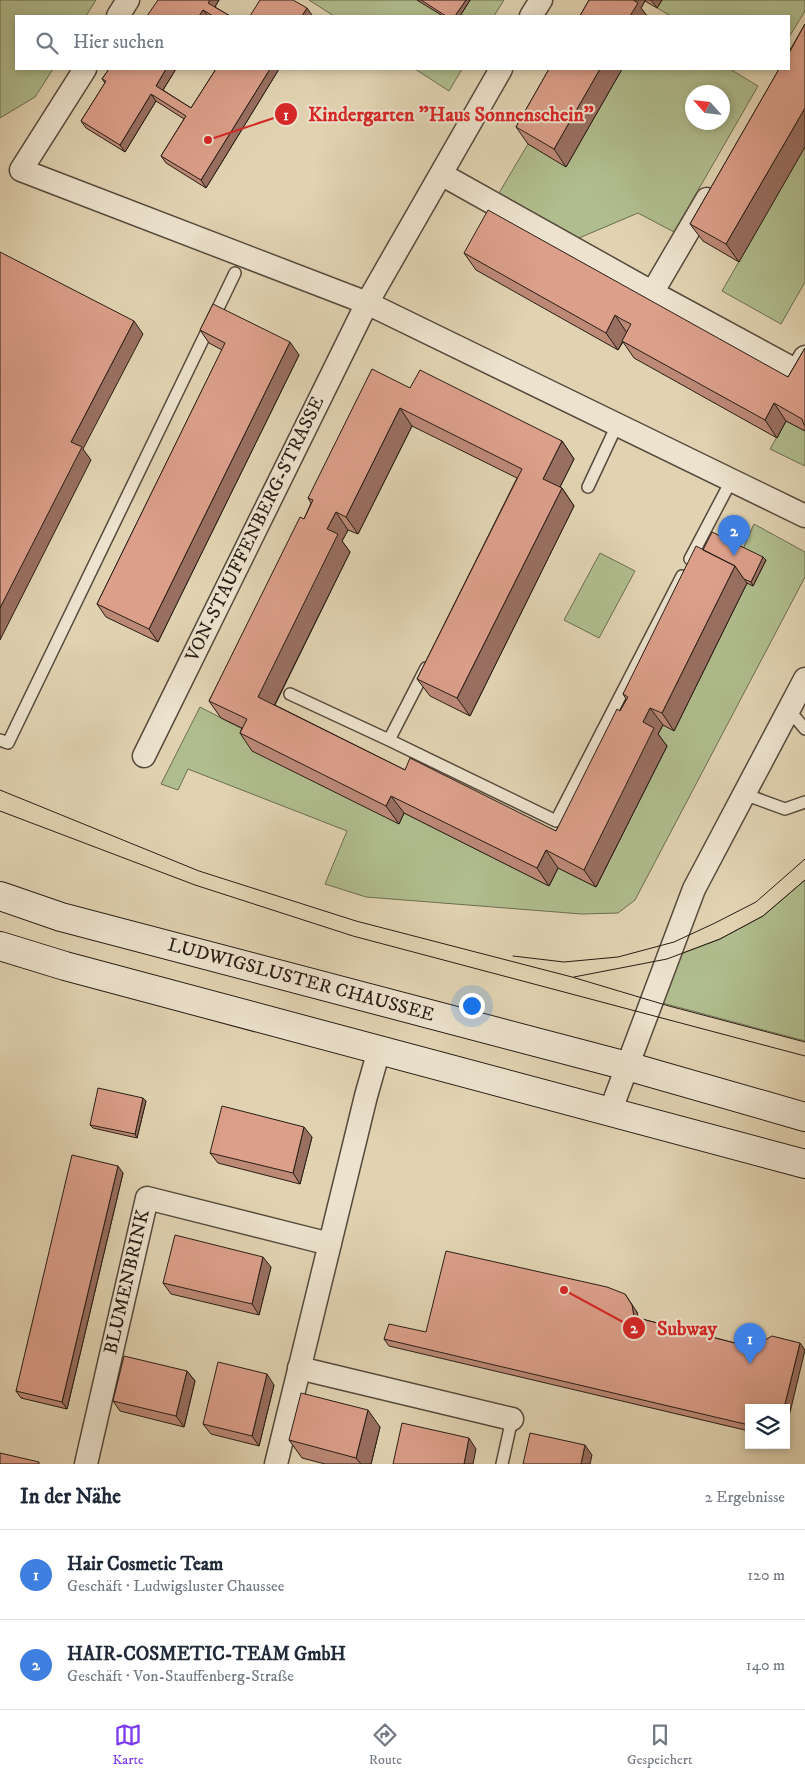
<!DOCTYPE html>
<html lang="de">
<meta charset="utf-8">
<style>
:root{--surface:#fff;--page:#f6f6f7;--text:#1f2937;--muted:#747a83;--line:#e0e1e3;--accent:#7c3aed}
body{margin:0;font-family:"IM FELL DW Pica",serif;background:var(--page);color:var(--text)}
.controls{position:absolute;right:15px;bottom:15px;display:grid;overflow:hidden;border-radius:0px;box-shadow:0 2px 8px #0003}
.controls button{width:45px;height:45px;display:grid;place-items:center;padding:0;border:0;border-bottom:1px solid var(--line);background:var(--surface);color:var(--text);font:25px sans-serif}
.compass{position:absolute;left:685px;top:85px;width:45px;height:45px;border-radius:50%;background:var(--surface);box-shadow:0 2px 8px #0003;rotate:297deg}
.you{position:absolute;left:471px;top:1005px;width:18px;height:18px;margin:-12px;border:4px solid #fff;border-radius:50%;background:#1a73e8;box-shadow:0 0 0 8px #1a73e833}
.badge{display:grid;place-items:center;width:32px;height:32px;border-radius:50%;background:var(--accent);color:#fff;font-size:16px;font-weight:700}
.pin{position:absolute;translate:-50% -41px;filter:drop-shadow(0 1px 2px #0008)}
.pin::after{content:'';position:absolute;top:26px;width:18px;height:15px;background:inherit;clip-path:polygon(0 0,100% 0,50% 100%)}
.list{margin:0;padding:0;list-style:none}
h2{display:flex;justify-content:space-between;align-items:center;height:65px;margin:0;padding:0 20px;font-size:21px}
h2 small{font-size:16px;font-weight:400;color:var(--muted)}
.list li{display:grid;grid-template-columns:32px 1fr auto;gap:15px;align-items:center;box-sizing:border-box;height:90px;padding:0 20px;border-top:1px solid var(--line)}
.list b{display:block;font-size:19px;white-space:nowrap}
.list p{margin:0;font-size:16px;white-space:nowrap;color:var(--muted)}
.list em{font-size:16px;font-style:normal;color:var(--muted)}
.icon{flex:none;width:28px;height:28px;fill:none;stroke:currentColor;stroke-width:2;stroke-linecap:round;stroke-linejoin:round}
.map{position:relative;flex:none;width:805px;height:1464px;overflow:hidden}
.search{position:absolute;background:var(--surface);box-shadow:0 2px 8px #0003;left:15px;right:15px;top:15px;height:55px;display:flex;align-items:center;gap:12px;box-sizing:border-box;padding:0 18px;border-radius:0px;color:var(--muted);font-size:19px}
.sheet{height:245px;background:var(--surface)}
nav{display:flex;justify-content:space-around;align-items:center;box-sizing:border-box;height:70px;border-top:1px solid var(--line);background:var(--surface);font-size:14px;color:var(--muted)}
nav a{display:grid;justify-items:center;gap:2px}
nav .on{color:var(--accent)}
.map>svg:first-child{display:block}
</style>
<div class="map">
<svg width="805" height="1464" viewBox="0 0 805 1464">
<rect width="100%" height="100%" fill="#e1d3b2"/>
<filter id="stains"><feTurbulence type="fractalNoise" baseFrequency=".004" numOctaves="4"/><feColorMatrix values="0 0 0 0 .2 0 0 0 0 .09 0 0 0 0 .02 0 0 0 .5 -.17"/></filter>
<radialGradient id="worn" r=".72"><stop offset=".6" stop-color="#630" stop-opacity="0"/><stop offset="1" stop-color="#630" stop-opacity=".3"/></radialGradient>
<path fill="#b0bd8e" stroke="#6c6d52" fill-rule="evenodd" d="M0,0H96L86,16H16V69H53L35,97L0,118Z
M309,0H417L443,16H334Z
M470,0H504L494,16H460Z
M662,0H805V11L789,37V16H671L657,8Z
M415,69H462L449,91Z
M622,69H730L758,86L674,232L638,213L579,238L499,193L528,144L566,166ZM692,92H722V122H692Z
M805,147V282L781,324L722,291Z
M786,421L805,431V466L770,449Z
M754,524L805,552V577L635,900L618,913L582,914L366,897L325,884L347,831L188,769L178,790L161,784L200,707L404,813L549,886L558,868L596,887L667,746L655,740L663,725L674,730L747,583L753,586L743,549Z
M600,553L635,571L599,638L564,620Z
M805,880V1041L651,1000L667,959L720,939L763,916Z"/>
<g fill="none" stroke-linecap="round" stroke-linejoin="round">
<g stroke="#564a3c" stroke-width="14">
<path id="lane" d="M588,487L617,425
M690,559L731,481
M290,694L389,740L556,821L682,576
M789,710L805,729
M0,740L8,743L235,273
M389,740L426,668
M744,794L785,809L805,802
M502,1464L512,1419"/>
</g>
<g stroke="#564a3c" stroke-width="25">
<path id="street" d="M118,16L128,0
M531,16L541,0
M85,69L21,170L367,303L805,516
M441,174L657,295L797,371L805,357
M652,293L707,199
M144,756L367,303L501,69
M610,1112L694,889L805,679
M299,1368L512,1419
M86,1464L147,1198L330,1244
M276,1464L366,1096L379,1050"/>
</g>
<g stroke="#281d15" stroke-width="30">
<path id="secondary" d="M0,896L61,917L627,1066L805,1117
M0,946L65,966L805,1164"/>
</g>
<use href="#lane" stroke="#ece2cd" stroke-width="11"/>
<use href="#street" stroke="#ece2cd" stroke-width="22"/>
<use href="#secondary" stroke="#ece2cd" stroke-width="28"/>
<path stroke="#281d15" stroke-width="1" d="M0,790L199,871L356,921L572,977L669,1006L805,1042
M0,811L195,885L353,936L805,1056
M513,956L564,962L618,957L674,942L715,923L756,902L805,859
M574,977L667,959L720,939L763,916L805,880"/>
</g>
<path fill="#bc8977" stroke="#281d15" d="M219,0L215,7L230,16H147Z
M417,0H470L460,16H443Z
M589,0H662L657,8L645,1L641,8L647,16H580Z
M805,24L739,262L703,241L690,224Z
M109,69H176L163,90L191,108L216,69H279L206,188L166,163L161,156L184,119L156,101L125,152L86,128L81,121L105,83L102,79Z
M549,69H622L566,167L528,144L516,127Z
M464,253L788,377L805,348V431L786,421L777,438L634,358L623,342L618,350L476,270Z
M200,330L299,355L158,642L106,617L97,604L222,350L209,343Z
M410,388L562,441L574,459L560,487L562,488L574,506L470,716L430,696L417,679L517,478L412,426L358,534L348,530L342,541L350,552L275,705L405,770L556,831L626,699L623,694L703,550L763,557L766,560L753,586L747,583L674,731L663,725L658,734L667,746L596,887L558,868L549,886L404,813L399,824L252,751L240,733L242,728L221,718L209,701L304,519L311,503L308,498Z
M146,1101L137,1138L93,1128L90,1125Z
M312,1137L300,1184L218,1163L210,1153Z
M123,1173L67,1409L21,1398L16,1391Z
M271,1267L259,1315L171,1294L163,1283Z
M637,1312L638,1318L758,1349L805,1350L749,1408V1431L389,1346L384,1339L426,1332Z
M187,1371L195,1381L184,1427L120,1411L113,1401Z
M274,1385L259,1446L211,1434L203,1424Z
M380,1427L371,1464H325L302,1458L289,1440Z"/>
<path fill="#996f61" stroke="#281d15" d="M210,0H219L213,10L208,3Z
M466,0H470L460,16H455Z
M629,0H645V1L641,8L647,16H630Z
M651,0H662L657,8Z
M307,8L312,15L311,16H302Z
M203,10L208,16H199Z
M166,69H176L161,93L156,86Z
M270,69H279L206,188L201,180Z
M600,69H622L566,167L554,149Z
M151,94L156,101L125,152L120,145Z
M805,108V147L739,262L726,244Z
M615,315L627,333L618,350L606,333Z
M134,321L143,334L83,449L91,460L0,640V608L71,442Z
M290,342L299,355L158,642L149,629Z
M774,403L786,421L777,438L765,420Z
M400,408L412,426L358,534L346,517Z
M562,441L574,459L555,497L543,479Z
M562,488L574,506L470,716L457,698Z
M336,512L348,530L342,541L350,552L270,714L258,697L327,529Z
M763,557L766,560L753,586L751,582Z
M735,566L747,583L674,731L662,713Z
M650,708L663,725L658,734L667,746L596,887L584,870L643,722Z
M391,796L404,813L399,824L386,806Z
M546,850L558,868L549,886L537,868Z
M143,1098L146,1101L137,1138L135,1134Z
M304,1127L312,1137L300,1184L293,1173Z
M118,1166L123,1173L67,1409L62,1402Z
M263,1257L271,1267L259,1315L252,1304Z
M625,1294L637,1312L639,1324L634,1317Z
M800,1343L805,1350L786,1429V1408H784Z
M187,1371L195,1381L184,1427L176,1416Z
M267,1374L274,1385L259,1446L252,1436Z
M368,1410L380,1427L371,1464H361L356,1458Z
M469,1438L476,1449L473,1464H464Z
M585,1445L592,1455L590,1464H581Z"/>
<path fill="#db9f8a" stroke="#281d15" d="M158,0H210L208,3L230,16H213L203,10L199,16H147Z
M260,0H293L307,8L302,16H250Z
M421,0H466L455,16H446Z
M589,0H633L638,3L630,16H580Z
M805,24V108L726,244L690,224L779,69H789V53Z
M109,69H166L156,86L191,108L216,69H270L201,180L161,156L186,116L151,94L120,145L81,121L106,81L102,79Z
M549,69H600L554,149L516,127Z
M488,210L788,377L805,348V425H804L802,419L774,403L765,420L622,341L631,324L621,319L615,315L606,333L464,253Z
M0,252L134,321L71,442L82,447L0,608Z
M213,304L290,342L149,629L97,604L225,343L200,330Z
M372,369L410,388L420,370L562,441L543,479L562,488L457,698L417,679L522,469L400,408L346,517L336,512L327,529L338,534L258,697L405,770L410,758L556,831L617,709L620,711L628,697L623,694L696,546L735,566L662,713L650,708L643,722L654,728L584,870L546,850L537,868L391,796L386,806L240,733L247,719L209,701L300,517L304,519L313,500L308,498Z
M712,532L763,557L751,582L744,579L735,566L703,550Z
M98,1088L143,1098L135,1134L90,1125Z
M222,1106L304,1127L293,1173L210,1153Z
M72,1155L118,1166L62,1402L16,1391Z
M175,1235L263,1257L252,1304L163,1283Z
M446,1251L607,1287L625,1294L632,1305L634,1317L758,1349L765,1340L772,1336L800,1343L784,1408H749V1425L384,1339L389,1324L426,1332Z
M124,1356L187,1371L176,1416L113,1401Z
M218,1362L267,1374L252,1436L203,1424Z
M301,1393L368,1410L356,1458L289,1440Z
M402,1423L469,1438L464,1464H393Z
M530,1433L585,1445L581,1464H523Z
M0,1453L39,1462V1464H0Z"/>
<g text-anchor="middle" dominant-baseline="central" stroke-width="4" stroke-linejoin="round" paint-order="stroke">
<g font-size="19" fill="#281d15" stroke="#ece2cd">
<text transform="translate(255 529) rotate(-64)">VON-STAUFFENBERG-STRASSE</text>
<text transform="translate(301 980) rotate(15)">LUDWIGSLUSTER CHAUSSEE</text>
<text transform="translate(127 1282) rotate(-77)">BLUMENBRINK</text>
</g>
</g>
<path fill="none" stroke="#d62828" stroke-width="2" d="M208 140L286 114M564 1290L634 1328"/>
<g fill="#d62828" stroke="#ece2cd" stroke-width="2">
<circle cx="208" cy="140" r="5"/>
<circle cx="564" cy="1290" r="5"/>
<circle cx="286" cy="114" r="12"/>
<circle cx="634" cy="1328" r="12"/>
</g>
<g font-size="15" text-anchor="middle" font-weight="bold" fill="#fff">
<text x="286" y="120">1</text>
<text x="634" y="1333">2</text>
</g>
<g font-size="20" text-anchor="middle" font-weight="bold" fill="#d62828" stroke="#ece2cd" stroke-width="4" stroke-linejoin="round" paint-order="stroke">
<text x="451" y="121">Kindergarten "Haus Sonnenschein"</text>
<text x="687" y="1335">Subway</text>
</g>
<rect width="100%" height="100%" filter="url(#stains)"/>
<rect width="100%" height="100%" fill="url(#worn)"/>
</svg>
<div class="controls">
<button><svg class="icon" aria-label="layers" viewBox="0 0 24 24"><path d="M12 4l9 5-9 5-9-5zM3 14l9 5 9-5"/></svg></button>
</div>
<svg class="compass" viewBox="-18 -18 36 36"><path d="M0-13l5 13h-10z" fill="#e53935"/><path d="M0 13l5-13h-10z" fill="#747a83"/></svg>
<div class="you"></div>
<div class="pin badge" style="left:750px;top:1364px;background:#3f7fe0">1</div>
<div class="pin badge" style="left:734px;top:556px;background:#3f7fe0">2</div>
<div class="search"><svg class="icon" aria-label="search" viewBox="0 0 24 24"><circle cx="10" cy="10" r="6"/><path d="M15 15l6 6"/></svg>Hier suchen</div>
</div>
<section class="sheet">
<h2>In der Nähe<small>2 Ergebnisse</small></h2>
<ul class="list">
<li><span class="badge" style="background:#3f7fe0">1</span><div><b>Hair Cosmetic Team</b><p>Geschäft · Ludwigsluster Chaussee</p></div><em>120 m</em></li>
<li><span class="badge" style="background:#3f7fe0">2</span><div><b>HAIR-COSMETIC-TEAM GmbH</b><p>Geschäft · Von-Stauffenberg-Straße</p></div><em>140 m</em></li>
</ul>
</section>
<nav>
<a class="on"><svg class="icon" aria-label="map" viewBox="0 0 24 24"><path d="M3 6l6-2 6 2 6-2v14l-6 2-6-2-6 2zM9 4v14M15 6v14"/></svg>Karte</a>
<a><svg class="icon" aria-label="directions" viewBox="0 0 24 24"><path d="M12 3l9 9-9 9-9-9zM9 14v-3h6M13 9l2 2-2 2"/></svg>Route</a>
<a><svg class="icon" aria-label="saved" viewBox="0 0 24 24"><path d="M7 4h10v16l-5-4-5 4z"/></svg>Gespeichert</a>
</nav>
